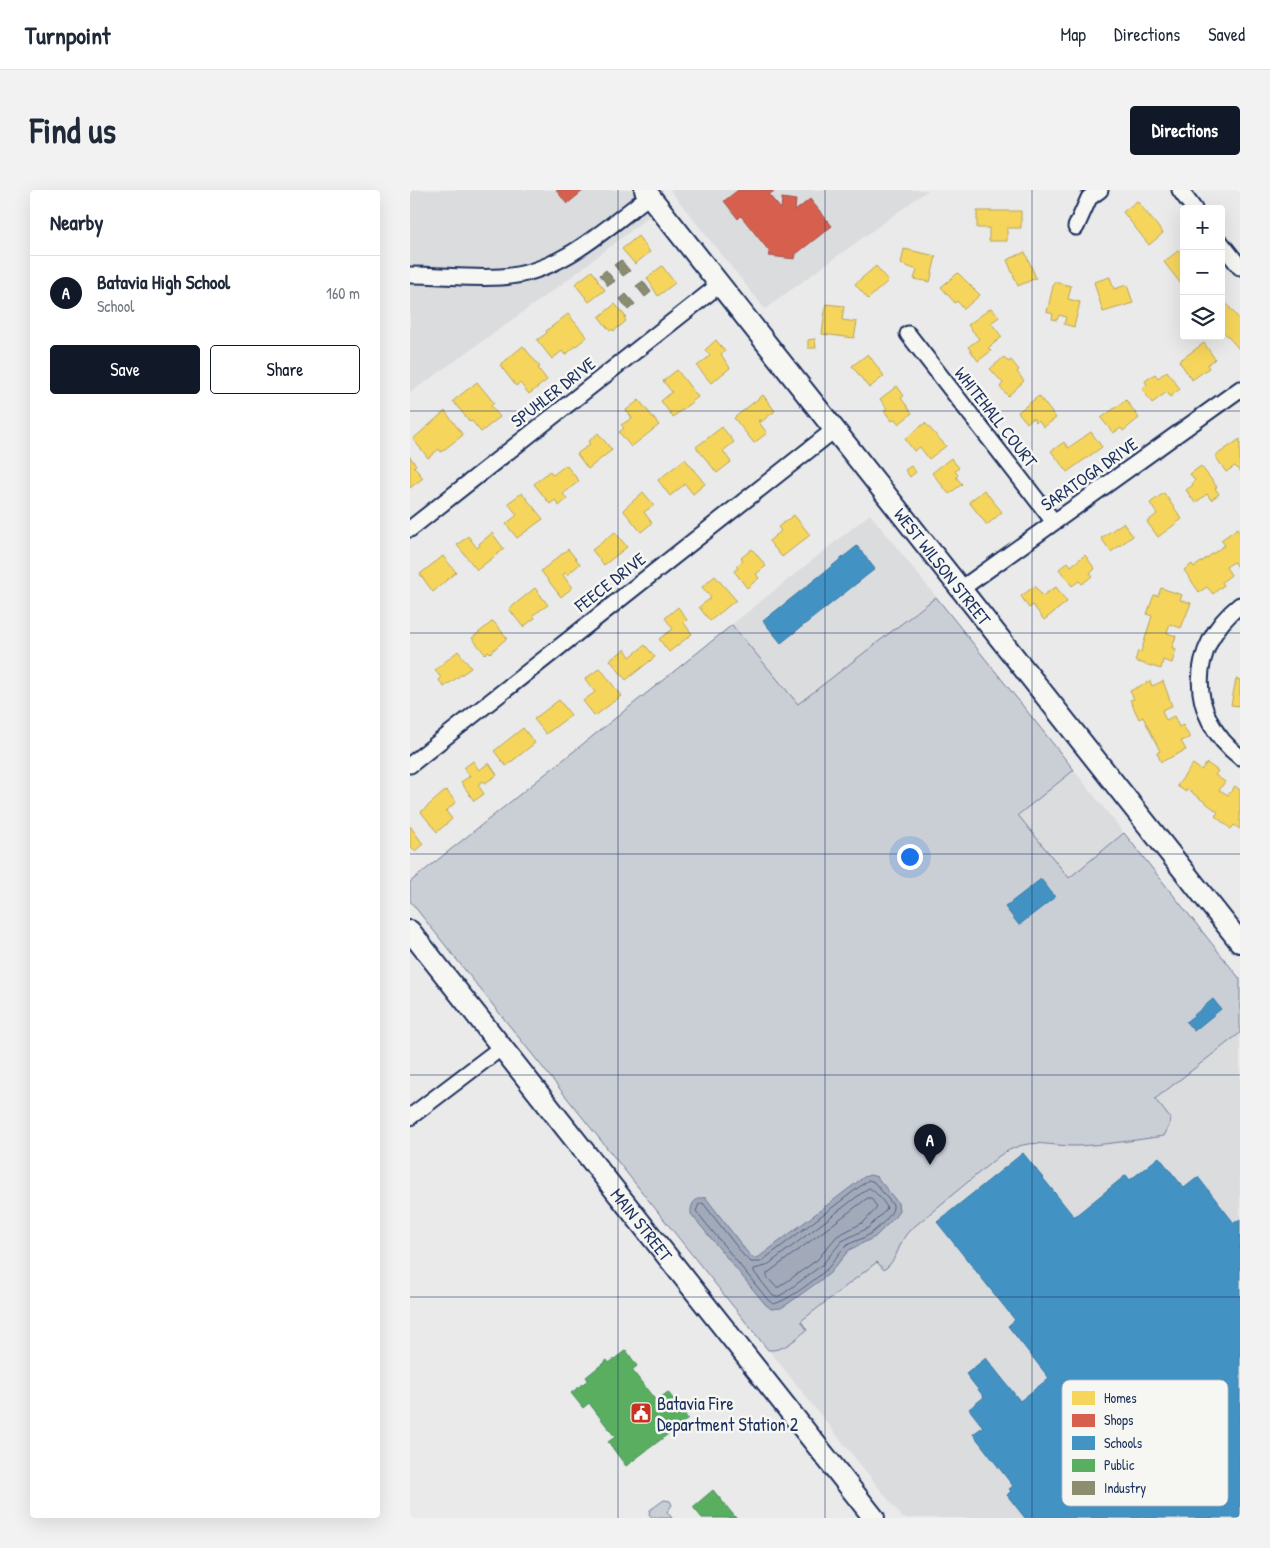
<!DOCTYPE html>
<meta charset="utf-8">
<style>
:root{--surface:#fff;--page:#f2f2f3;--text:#1f2937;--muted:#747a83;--line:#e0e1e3;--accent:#111827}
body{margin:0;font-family:"Patrick Hand",sans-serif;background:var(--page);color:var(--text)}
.controls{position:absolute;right:15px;top:15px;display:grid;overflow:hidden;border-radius:5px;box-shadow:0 5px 20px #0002}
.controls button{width:45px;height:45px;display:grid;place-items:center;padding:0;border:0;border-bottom:1px solid var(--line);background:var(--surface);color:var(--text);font:25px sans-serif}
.you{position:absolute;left:499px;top:666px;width:18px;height:18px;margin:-12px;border:4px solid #fff;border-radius:50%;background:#1a73e8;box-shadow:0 0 0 8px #1a73e833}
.badge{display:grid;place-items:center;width:32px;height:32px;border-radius:50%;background:var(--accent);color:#fff;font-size:16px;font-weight:700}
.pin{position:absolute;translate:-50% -41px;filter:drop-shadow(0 1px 2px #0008)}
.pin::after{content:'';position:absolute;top:26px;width:18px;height:15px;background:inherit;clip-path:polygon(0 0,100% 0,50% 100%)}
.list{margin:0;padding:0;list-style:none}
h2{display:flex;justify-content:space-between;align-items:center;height:65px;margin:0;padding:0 20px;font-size:21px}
h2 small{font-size:16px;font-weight:400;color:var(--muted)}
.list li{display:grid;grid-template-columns:32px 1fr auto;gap:15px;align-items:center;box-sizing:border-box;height:75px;padding:0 20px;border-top:1px solid var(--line)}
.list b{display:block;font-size:19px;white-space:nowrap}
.list p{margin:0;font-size:16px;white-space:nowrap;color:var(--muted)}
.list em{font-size:16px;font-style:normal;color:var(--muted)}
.actions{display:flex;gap:10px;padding:15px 20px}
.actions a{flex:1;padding:11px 0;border:1px solid var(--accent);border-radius:5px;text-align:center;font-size:18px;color:var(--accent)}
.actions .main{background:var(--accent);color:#fff}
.icon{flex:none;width:28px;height:28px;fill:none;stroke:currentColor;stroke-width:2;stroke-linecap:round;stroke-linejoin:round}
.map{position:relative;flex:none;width:830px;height:1328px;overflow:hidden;border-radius:5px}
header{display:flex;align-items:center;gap:30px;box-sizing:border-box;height:70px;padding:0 25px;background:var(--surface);border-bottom:1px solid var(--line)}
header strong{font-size:24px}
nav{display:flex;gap:28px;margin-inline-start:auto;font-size:18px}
.intro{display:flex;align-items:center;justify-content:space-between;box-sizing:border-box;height:120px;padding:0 30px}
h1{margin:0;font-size:35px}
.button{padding:12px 22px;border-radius:5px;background:var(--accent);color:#fff;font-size:18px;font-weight:700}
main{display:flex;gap:30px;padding:0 30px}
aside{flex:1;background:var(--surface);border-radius:5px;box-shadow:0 5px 20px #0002}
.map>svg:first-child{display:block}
</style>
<header>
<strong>Turnpoint</strong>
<nav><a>Map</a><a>Directions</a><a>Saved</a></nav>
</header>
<div class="intro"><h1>Find us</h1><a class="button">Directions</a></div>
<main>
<aside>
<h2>Nearby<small></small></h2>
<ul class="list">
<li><span class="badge">A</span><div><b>Batavia High School</b><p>School</p></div><em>160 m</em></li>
</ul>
<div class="actions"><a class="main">Save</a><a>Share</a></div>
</aside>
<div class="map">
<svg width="830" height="1328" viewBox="0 0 830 1328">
<rect width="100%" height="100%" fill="#e9eae9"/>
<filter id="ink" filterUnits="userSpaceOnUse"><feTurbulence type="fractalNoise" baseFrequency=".02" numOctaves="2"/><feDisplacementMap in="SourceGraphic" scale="10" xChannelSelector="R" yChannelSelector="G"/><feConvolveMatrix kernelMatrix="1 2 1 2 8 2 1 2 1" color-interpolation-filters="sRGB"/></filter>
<g filter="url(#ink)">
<path fill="#dadcde" d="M0,0H222L241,25L152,94L0,203Z
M260,0H518L355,119Z
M460,324L830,789V1328H493L0,711V692Z"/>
<path fill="#caced5" stroke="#727e9a" d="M526,407L664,580L608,625L659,688L714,643L830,789V843L745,909L760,928L759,936L754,946C726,950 694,955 666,956C632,956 620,946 589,966L499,1041C487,1054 490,1067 474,1080L467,1072L391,1131L397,1140C385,1149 375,1161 358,1160L0,711V692L322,435L388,514Z
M254,1310L260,1311L262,1315L257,1322L262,1328H242L239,1324L240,1320Z"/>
<path fill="#a2aaba" stroke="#6c7995" d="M460,985L467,987L488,1013L489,1020L485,1027L465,1047L439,1060L419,1084L379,1113L371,1118L361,1119L355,1114L281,1024C280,1014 286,1006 296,1008L337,1062L343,1068L349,1067L454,987Z"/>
<path fill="#f6d55c" stroke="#b4a35d" d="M727,11L753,43L739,55L713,22Z
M567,21H611V38H597V51H579V38H567Z
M228,46L240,62L225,74L212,59Z
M494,59L526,66L520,92L504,89L507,80L491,74Z
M769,60L774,66V92L771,94L754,72Z
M615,62L626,88L608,96L597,70Z
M252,76L265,93L248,106L237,88Z
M466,76L478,91L458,109L445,94Z
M182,81L188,89L187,90L195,100L179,112L165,94Z
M548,83L570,105L554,119L547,111L545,113L531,97Z
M700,87L704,99L717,95L723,113L693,122L684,92Z
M644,92L661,96L658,109L670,112L664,137L654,134L656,127L649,125L647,130L642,129L643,124L637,122Z
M815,112L830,130V158L829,159L811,139V115Z
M205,114L216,127L214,128L216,131L204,141L203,139L200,141L189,127Z
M416,114L434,116L432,130L447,132L444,148L412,144Z
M581,118L589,127L581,133L592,147L578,158L581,161L568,171L558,157L569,149L558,135Z
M158,124L177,147L155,165L152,161L142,169L127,150L137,143L136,141Z
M405,149L406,158H398V150Z
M306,150L315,161L311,164L320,178L301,193L287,176L300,166L295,160Z
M794,153L805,169L797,175L799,178L782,190L769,171Z
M113,156L130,177L128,178L137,190L119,204L110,193L106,196L90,175Z
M458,164L474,186L459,198L442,176Z
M594,167L598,172L601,170L609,180L607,182L614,191L598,206L590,197L593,193L580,179Z
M267,180L288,207L263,227L251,211L262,202L253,191Z
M757,181L770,199L760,207L757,202L742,213L732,199L737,195L735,191L745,184L748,188Z
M67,192L84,213L81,216L90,227L71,242L62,231L60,232L43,211Z
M487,196L494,206L491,208L502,223L489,234L485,229L482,231L474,221L477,219L470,209Z
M353,205L365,221L351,232L350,229L348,231L357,243L344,253L324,228Z
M629,206L646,228L634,237L628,230L626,232L623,228L617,233L608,222Z
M229,210L249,235L221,257L209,242L214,238L211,235L222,228L216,220Z
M716,210L729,228L713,241L711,238L703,243L691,228Z
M35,221L53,245L31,262L29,259L18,268L3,249Z
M515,233L536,256L519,269L510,257L504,261L495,249Z
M312,237L324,252L313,261L321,272L307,283L286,257Z
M681,242L692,257L657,282L641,261L654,252L658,258Z
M188,243L202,260L178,279L167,264L180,254L178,252Z
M830,249V281L825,276L816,282L805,266Z
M0,267L6,275L4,277L13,288L0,298Z
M541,268L549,278L545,281L548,285L546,287L552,294L539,304L522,283Z
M275,269L295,294L283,304L275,294L260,306L248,290Z
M156,275L169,291L153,304L157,309L149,316L145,310L140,314L124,294L140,281L143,285Z
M501,276L506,282L500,287L495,280Z
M791,276L807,297L805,298L809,304L801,310L797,304L785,313L776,300L783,295L782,293L785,290L780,284Z
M574,300L592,322L577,335L559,312Z
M233,302L244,315L234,322L242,333L231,342L213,320Z
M112,303L133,329L107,348L96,334L107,325L98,313Z
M754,303L772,329L748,347L737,332L747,324L740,313Z
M384,325L400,345L372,367L359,351L371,341L368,337Z
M713,333L723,346L701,362L691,348Z
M828,338L830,341V380L824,372L819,375L816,377L821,385L812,392L814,395L803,404L797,397L789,402L774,380L782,374L784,377L815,355L811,350Z
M205,342L217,357L194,375L182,360Z
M82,343L94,359L67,380L47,355L58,346L67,358L70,356L69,354Z
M158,359L170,374L157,385L155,383L153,385L162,398L151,407L131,381Z
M342,359L356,376L346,384L349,388L337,398L324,381L328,378L326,376L333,371L331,368Z
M675,365L685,379L680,383L682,386L672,394L669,391L662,396L649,379L658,372L661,376Z
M33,366L46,382L23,402L10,384Z
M305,386L326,410L300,431L289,417L301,408L292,397Z
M625,396L632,406L646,397L657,412L634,430L623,415L619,418L611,406Z
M125,398L138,415L123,425L125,428L113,437L99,419Z
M751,398L772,405L770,410L781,413L771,438L760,434L758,439L757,443L766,446L762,458L766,459L762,473L753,470L751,479L725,471L728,461L731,462L742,426L737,424L744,405L748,406Z
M268,417L277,430L274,433L282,444L259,462L249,449L263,439L255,428Z
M83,431L97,448L80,463L78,461L75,464L62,448Z
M235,455L245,467L216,490L200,470L215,459L220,467Z
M48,461L61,478L34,497L29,490L31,488L25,480Z
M190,478L211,506L185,526L173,511L185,502L175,489Z
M826,489L830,490V516L821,515Z
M740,491L742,496L753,491L762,516L752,520L754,526L756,530L764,526L769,537L773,535L780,548L771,551L776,560L751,572L747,563L750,561L733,527L729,529L720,510L724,509L720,501Z
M149,510L161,525L136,544L124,529Z
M113,538L125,553L96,576L84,561Z
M63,571L69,580L79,573L87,585L75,593L73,591L68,595L74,604L64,611L51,592L60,586L54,578Z
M797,573L808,581L805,585L815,592L809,600L813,602L818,605L825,596L830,600V639L824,635L821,639L805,626L808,622L777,599L776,602L767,596L783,574L791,580Z
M36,600L46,612L36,621L42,629L27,642L11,622Z
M0,636L13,654L5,661L0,655Z"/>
<path fill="#d6604d" stroke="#9e5152" d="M146,0H174L157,14Z
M328,0H365L359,5L371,19L372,8L386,10L385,21L400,9L422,36L386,64L385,69L359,66V61L331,26L328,29L314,11Z"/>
<path fill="#4393c3" stroke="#3775a5" d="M447,356L465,379L371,453L353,431Z
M631,689L645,707L609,735L595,717Z
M803,809L811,819L784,841L776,832Z
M613,963L664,1027L716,985L720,990L749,967L774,998L788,987L824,1033L830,1029V1328H615L597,1305L601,1301L599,1299L603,1296L563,1244L573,1237L559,1219L574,1207L556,1184L576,1168L610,1211L639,1188L598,1136L605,1130L527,1032Z"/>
<path fill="#5aae61" stroke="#478860" d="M216,1160L227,1176L222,1180L246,1211L258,1202L278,1229L216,1276L198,1252L205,1247L179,1213L173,1218L161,1203L178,1190L176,1187L197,1170L199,1173Z
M303,1300L326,1328H292L283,1317Z"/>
<path fill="#8c8c6e" stroke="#6a7069" d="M211,70L220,81L213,86L204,75Z
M196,80L205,91L198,96L190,85Z
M233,91L241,102L235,107L226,96Z
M216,104L225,114L218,120L210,109Z"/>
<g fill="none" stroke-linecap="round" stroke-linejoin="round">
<path stroke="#516083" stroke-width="1" d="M459,990L464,992L483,1015C485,1025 462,1044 453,1048C447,1051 441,1052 435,1057C429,1062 424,1071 418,1078C408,1088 376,1112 363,1114L358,1110L286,1021L289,1014L293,1013L334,1066L341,1072H350Z
M459,998C466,1001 472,1010 477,1017L476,1020L458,1038L432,1051L412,1075L373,1104L367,1107L363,1106L344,1082V1079L356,1076Z
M458,1008H461L467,1017L466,1019L454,1032L427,1046L407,1070L369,1097H366L357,1087V1084Z"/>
<g stroke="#1b2f5e" stroke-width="19">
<path id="minor" d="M770,0L784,19
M666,37L679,8L690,0
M811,53L830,77
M0,85C31,85 61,89 91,87C149,84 195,39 239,6
M498,144L644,332
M0,339L309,95
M551,399L830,199
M830,415C777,457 777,526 830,567
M0,575L424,240
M0,927L92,857"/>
</g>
<g stroke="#1b2f5e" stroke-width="24">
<g id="major">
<path id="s1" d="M235,0L830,752"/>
<path id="s2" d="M0,741L464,1328"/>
</g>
</g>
<use href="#minor" stroke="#f6f6f2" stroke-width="15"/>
<use href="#major" stroke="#f6f6f2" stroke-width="20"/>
</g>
</g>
<path fill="none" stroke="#1b2f5e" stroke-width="1" stroke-opacity="0.55" d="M208,0V1328M415,0V1328M622,0V1328M0,221H830M0,443H830M0,664H830M0,885H830M0,1107H830"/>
<defs>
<g id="civic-square" transform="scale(1.125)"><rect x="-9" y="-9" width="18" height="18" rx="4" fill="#c8321e" stroke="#f6f6f2"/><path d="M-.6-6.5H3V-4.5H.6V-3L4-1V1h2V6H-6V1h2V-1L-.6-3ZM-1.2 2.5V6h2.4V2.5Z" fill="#fff"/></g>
</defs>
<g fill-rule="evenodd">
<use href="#civic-square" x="231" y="1223"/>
</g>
<g text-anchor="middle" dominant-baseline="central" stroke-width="5" stroke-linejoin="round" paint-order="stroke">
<g font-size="18" fill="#1b2f5e" stroke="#f6f6f2">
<text transform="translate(143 202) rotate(-38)">SPUHLER DRIVE</text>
<text transform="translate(586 227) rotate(52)">WHITEHALL COURT</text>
<text transform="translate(679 284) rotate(-35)">SARATOGA DRIVE</text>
<text stroke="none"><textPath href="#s1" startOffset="480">WEST WILSON STREET</textPath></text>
<text transform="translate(200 392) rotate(-38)">FEECE DRIVE</text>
<text stroke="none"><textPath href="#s2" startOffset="374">MAIN STREET</textPath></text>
</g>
<g font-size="18" fill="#1b2f5e" stroke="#f6f6f2" text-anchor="start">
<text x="247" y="1213">Batavia Fire<tspan x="247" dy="21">Department Station 2</tspan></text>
</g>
</g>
<rect x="652" y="1190" width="166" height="126" rx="8" fill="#f6f6f2" stroke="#b4bac6" stroke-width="1"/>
<rect x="662" y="1201" width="23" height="14" fill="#f6d55c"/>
<rect x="662" y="1224" width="23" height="13" fill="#d6604d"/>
<rect x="662" y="1246" width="23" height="14" fill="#4393c3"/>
<rect x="662" y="1269" width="23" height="13" fill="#5aae61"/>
<rect x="662" y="1291" width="23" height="14" fill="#8c8c6e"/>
<g font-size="14" fill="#1b2f5e">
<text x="694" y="1213">Homes</text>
<text x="694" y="1235">Shops</text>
<text x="694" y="1258">Schools</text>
<text x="694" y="1280">Public</text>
<text x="694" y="1303">Industry</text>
</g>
</svg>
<div class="controls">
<button>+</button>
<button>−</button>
<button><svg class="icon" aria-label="layers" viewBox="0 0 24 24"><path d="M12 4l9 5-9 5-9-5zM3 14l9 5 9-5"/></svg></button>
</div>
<div class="you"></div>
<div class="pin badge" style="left:520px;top:975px">A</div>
</div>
</main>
